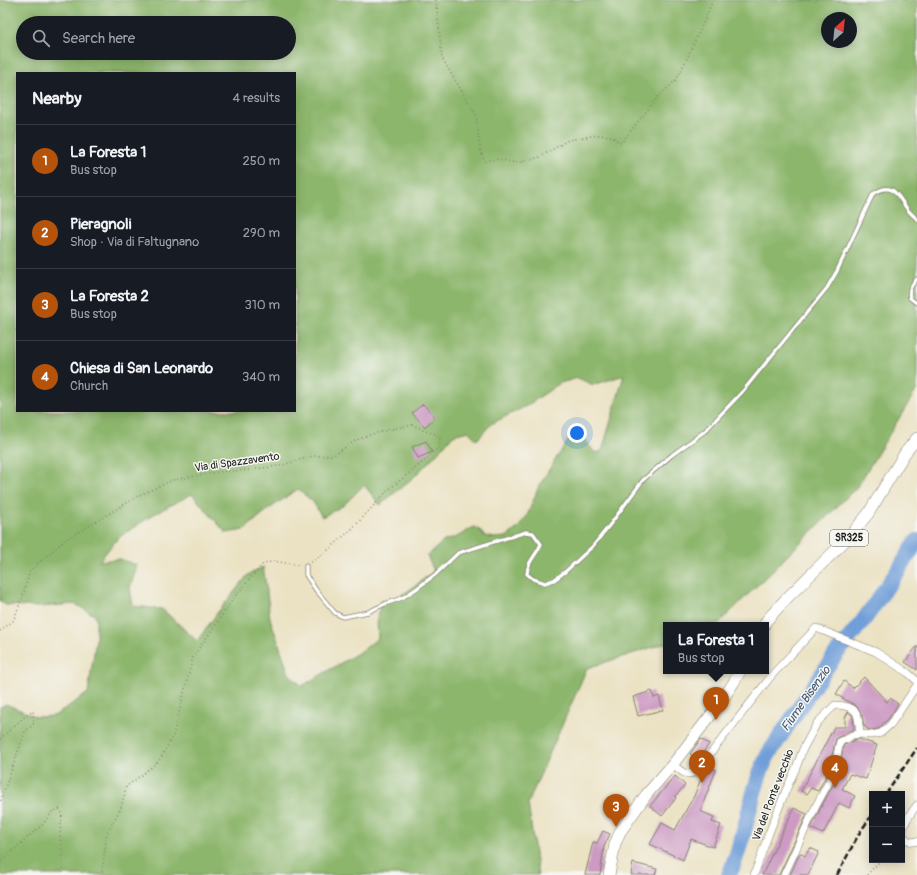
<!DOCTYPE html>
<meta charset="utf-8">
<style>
:root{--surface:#171b24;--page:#242831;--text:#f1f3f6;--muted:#9ea1a6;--line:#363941;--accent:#b45309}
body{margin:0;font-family:Pangolin,sans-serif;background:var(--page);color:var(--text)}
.controls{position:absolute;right:12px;bottom:12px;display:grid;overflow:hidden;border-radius:0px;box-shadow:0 2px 10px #0003}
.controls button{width:36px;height:36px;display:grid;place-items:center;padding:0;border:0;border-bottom:1px solid var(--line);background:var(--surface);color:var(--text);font:20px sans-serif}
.compass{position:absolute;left:821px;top:12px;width:36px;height:36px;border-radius:50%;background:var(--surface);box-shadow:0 2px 10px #0003;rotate:27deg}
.you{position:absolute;left:577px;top:433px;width:14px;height:14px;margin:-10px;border:3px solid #fff;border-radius:50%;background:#1a73e8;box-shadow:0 0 0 6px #1a73e833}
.badge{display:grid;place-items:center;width:26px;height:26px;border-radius:50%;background:var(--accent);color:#fff;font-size:13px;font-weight:700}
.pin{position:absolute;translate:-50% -33px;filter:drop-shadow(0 1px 2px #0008)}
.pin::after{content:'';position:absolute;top:21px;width:14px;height:12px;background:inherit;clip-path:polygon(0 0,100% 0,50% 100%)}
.popup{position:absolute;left:663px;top:622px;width:106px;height:52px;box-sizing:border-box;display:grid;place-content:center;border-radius:0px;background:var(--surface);filter:drop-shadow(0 1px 3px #0005);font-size:13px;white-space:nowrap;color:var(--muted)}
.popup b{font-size:15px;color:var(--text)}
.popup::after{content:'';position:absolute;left:50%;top:100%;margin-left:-8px;border:8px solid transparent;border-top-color:var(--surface)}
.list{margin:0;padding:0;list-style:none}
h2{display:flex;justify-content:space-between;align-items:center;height:52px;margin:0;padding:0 16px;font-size:17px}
h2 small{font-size:13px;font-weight:400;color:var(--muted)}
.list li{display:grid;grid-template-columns:26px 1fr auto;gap:12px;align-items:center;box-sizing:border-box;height:72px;padding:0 16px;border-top:1px solid var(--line)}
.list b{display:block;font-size:15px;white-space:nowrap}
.list p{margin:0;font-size:13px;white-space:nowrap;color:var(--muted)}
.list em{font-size:13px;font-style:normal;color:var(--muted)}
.icon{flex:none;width:22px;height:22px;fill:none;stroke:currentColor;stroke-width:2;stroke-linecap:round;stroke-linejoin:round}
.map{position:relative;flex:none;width:917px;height:875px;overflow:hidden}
.search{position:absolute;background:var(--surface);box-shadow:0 2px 10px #0003;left:16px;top:16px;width:280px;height:44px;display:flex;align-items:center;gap:10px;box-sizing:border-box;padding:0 14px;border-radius:22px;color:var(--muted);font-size:15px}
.panel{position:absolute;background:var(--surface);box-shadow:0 2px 10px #0003;left:16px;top:72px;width:280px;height:340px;border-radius:0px}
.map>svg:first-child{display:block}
</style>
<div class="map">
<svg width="917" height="875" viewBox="0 0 917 875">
<rect width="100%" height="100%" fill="#f6f6f2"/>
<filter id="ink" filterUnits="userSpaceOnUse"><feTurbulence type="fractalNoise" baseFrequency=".025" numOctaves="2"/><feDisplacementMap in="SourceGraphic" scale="8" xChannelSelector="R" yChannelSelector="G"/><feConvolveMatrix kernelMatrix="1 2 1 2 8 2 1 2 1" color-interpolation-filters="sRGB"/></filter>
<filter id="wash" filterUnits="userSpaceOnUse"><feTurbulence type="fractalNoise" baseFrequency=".012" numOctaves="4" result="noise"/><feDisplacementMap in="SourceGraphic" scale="16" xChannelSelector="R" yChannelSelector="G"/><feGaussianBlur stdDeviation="0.9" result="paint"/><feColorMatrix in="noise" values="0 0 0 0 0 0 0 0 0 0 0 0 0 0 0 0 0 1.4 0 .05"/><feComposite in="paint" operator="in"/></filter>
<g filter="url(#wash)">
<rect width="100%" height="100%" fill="#ebe2c3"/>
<path fill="#8cb66c" stroke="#546944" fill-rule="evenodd" d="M0,0H917V389L857,487L717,625H666V643L587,668L528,803L538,875H0V707L6,704L36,717L54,716L88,693L96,639V616L75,604L39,607L6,605L0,601V586L1,582H0ZM827,18H851V42H827ZM23,23H289V53H23ZM17,73H295V411H17ZM624,375L602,451L595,453L585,440L572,435L557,457L539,486L527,516L518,528L506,537L495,538L484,536L481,531L474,527L457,537L444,541L427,556L434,571C418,583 401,600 381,601L377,620L378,638L363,650L302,686L289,674L270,618L267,592L263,567L248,575L218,612L197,641L162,609L133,606L130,588L137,565L120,559L99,561L118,538L154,514L192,494L226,533L244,530L266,511L298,489L313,502L322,517L344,505L364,485L380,505L415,476L443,447L453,435L468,431L477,440L491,424L528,405L560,383L578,378L593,385Z"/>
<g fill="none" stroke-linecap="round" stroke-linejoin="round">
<path stroke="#709ed8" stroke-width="16" d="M729,875C747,836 749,793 768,755L815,684L836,654L863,621L900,568L917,541"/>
</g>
<g id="blocks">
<path fill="#cc9ac3" d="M423,404L435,417L425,427L412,413Z
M426,441L432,452L418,458L412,447Z
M917,646V670L905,662Z
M864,677L887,702L890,698L898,704L889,718L878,729L869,730L864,726L862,715L859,709L855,705L847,701L836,694L844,681L853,688Z
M652,691L654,698L659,696L663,710L638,716L633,697Z
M848,712L852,715L853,717L854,730L849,731L845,734L836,738L828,772L818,791L811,788L807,794L801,791L834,727H845V718Z
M701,739L709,744L698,760L690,754Z
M859,739L877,745L866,779L850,774L842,789L855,796L849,808L839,803L823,834L811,828L821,807L838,776L844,745L850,743L854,740Z
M707,766L716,770L700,811L714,817L712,822L721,825L713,847L691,839L683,860L650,844L662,823L675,830L694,796L705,769Z
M675,776L685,785L675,797L676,798L662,816L650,806Z
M794,808L807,814L779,875H762Z
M603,831L610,834L604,847L600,875H585L593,842L597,843Z
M810,848L819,852L808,875H790L800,853L805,856Z
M633,863L657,869L655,875H631Z"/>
</g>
</g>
<g filter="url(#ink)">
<use href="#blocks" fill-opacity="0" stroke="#847f70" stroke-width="1"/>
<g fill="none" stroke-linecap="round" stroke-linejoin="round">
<g stroke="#847f70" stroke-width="5">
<path id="service" d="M917,279C911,286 908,289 910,298L915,302L917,303
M306,566V575L316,590L335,613L343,617L368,612L385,604L402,598L416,589L436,574L458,553L526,532L533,533L541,544C536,556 528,560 527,574L533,579L545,583L554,580L566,571L593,546L612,522L643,480L672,455L705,431L743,391L791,332L827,288L837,271L873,194C894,180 897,196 908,210C910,213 914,216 917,219"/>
</g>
<g stroke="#847f70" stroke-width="8">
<path id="minor" d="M673,764C681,771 685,777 696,772L772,675L816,628L876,652L908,673L917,681
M917,805C910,814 892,838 913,842L917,841
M754,875L769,833L786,790L796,768L803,749L817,723L835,705C859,706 858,713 860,734
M784,875L816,806L833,774L840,741L847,739L852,735L860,734L871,735L881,733L891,724L917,685"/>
</g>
<g stroke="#847f70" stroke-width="12">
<path id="primary" d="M764,625L767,620L785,600L849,537L868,514L905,453L917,438
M609,875L615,844L620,832L646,795L673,764L721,702L734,682L740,671"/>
</g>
<path stroke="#847f70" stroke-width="1.5" stroke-dasharray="1 3" stroke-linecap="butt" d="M436,0L442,58L476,115L480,148L484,161L498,159L517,163L540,157L568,140L598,135L611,136L621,143L658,97L675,81L680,73L701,28L713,0
M0,631L13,621L23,596L30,570L65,540L140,495L173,480L225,471H238L279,466L313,456L334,455L356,440L372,434L401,427L413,425L425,431L436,434L440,439L439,447L418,466L388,490L353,528L326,552L310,563
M0,739L23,718L33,711L34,723L25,732L0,802
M0,862L44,823L52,812L59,809L62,813L60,836L63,856V875
M100,875L102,871L107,833L121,808L126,787L159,761L173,736L193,657L236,595L262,565L273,561L299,565
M867,875L881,860"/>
<use href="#service" stroke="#fff" stroke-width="3.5"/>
<use href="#minor" stroke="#fff" stroke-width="7"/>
<use href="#primary" stroke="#fff" stroke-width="11"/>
<path stroke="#1c1c1c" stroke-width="2.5" stroke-dasharray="6 3" stroke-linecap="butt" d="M886,794L917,748
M837,875L860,832L872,815"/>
</g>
</g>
<g text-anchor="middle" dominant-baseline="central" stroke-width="3" stroke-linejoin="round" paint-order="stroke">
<rect fill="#f6f6f2" stroke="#5d5d5c" stroke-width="1" x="830" y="530" width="38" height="16" rx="3"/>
<g font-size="10" font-weight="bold" fill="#1c1c1c">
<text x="849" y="538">SR325</text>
</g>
<g font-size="11" fill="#1c1c1c" stroke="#f6f6f2">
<text transform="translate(237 462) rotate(-8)">Via di Spazzavento</text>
<text transform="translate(773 795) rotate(-69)">Via del Ponte vecchio</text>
</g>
<g font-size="12" font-style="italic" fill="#425671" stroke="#f6f6f2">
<text transform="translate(806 699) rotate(-55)">Fiume Bisenzio</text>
</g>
</g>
</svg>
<div class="controls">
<button>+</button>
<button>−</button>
</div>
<svg class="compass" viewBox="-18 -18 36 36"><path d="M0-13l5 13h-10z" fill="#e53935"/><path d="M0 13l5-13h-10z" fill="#9ea1a6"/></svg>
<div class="you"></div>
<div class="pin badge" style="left:716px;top:720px">1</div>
<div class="popup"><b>La Foresta 1</b>Bus stop</div>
<div class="pin badge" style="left:702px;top:783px">2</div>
<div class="pin badge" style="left:616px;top:827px">3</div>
<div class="pin badge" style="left:835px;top:788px">4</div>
<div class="search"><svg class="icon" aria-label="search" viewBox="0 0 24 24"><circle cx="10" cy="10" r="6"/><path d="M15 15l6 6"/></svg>Search here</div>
<section class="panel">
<h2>Nearby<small>4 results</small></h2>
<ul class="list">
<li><span class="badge">1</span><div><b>La Foresta 1</b><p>Bus stop</p></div><em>250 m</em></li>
<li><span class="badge">2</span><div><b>Pieragnoli</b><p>Shop · Via di Faltugnano</p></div><em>290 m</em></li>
<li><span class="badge">3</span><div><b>La Foresta 2</b><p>Bus stop</p></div><em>310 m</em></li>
<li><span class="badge">4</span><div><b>Chiesa di San Leonardo</b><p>Church</p></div><em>340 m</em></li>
</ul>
</section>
</div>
